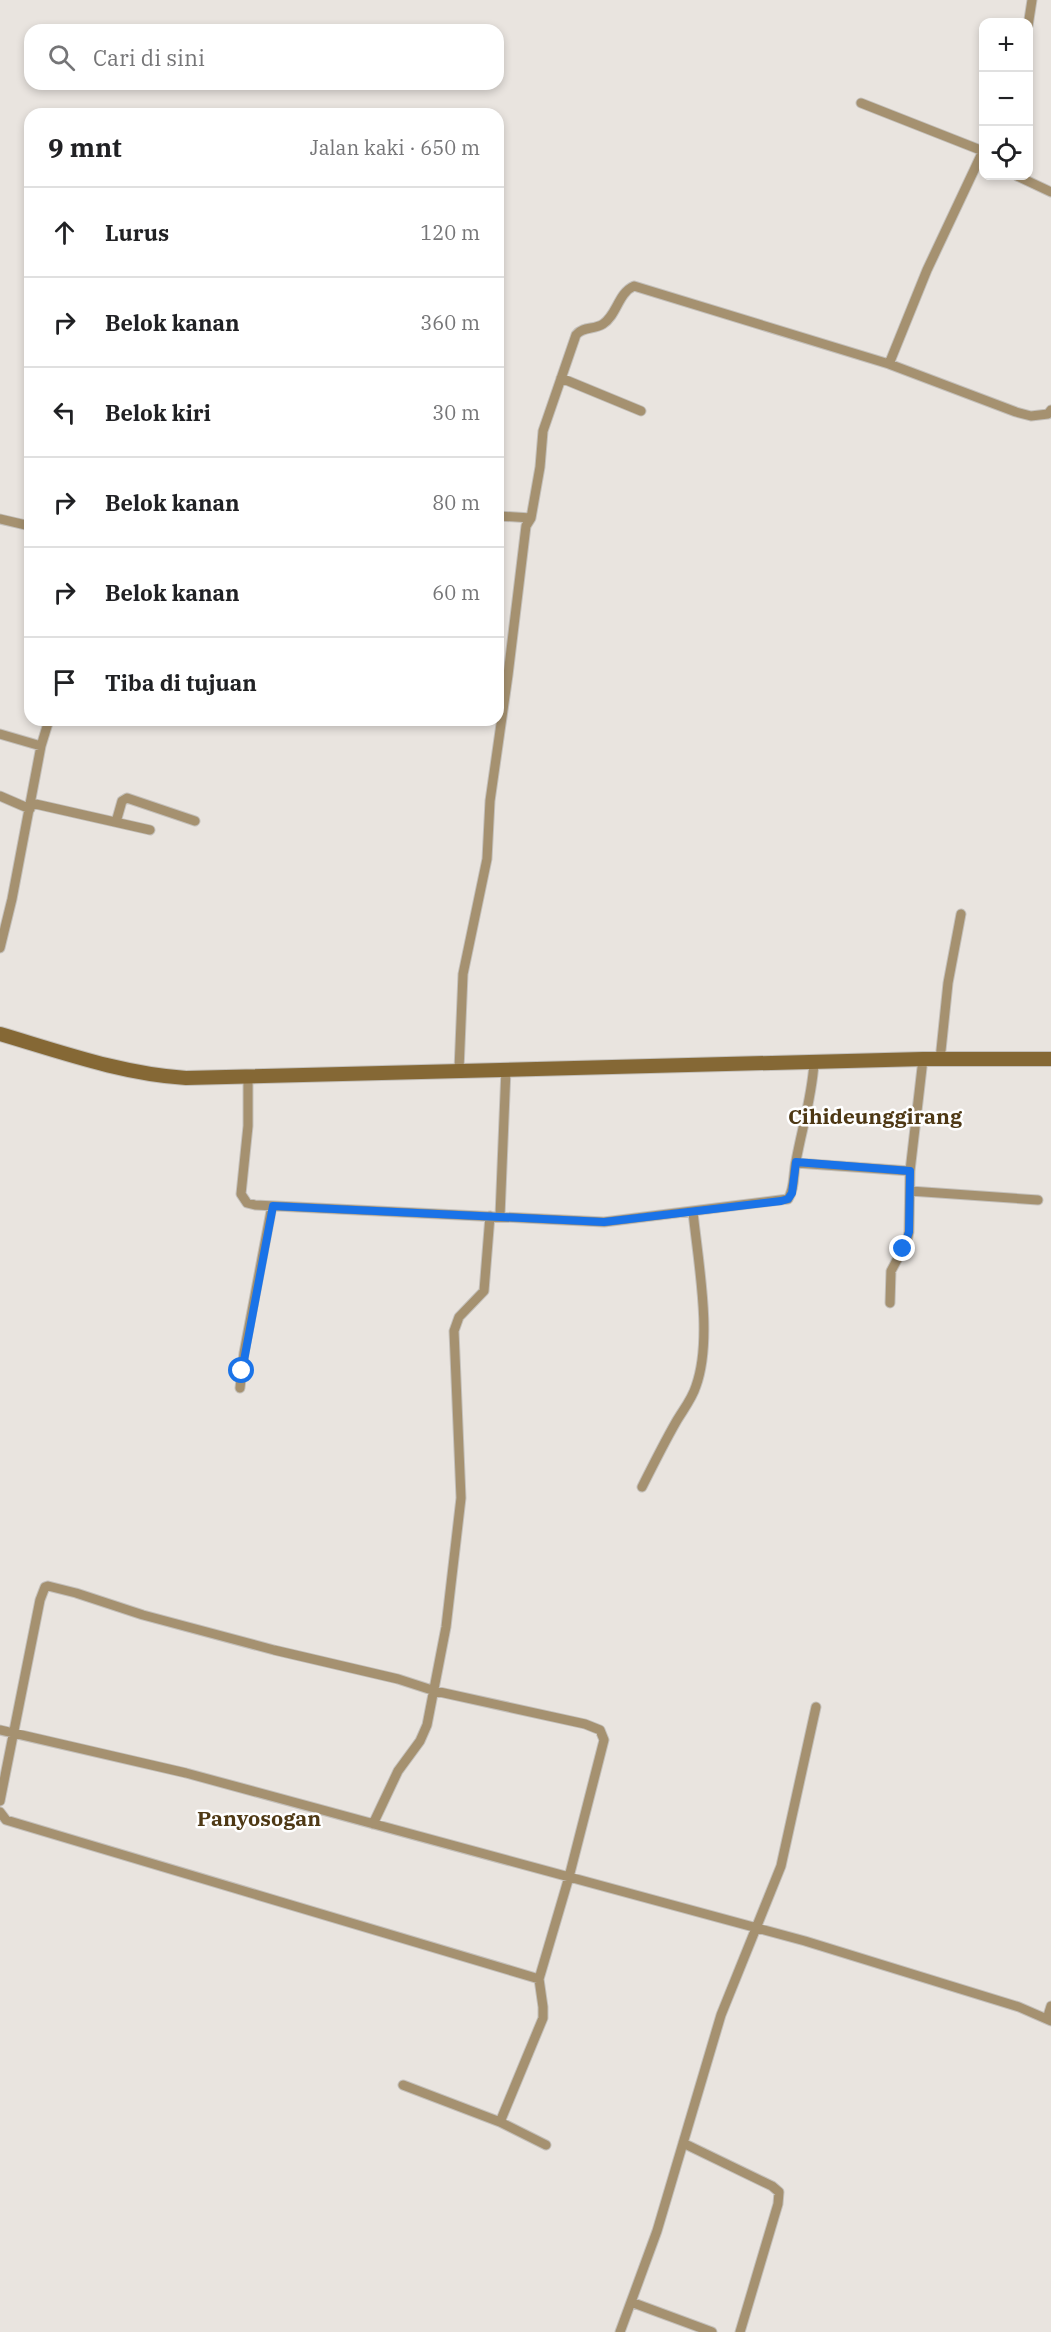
<!DOCTYPE html>
<html lang="id">
<meta charset="utf-8">
<style>
:root{--surface:#fff;--page:#f6f6f6;--text:#202124;--muted:#757577;--line:#e0e0e0}
body{margin:0;font-family:"IBM Plex Serif",serif;background:var(--page);color:var(--text)}
.controls{position:absolute;right:18px;top:18px;display:grid;overflow:hidden;border-radius:12px;box-shadow:0 3px 9px #0003}
.controls button{width:54px;height:54px;display:grid;place-items:center;padding:0;border:0;border-bottom:2px solid var(--line);background:var(--surface);color:var(--text);font:30px sans-serif}
.stop{position:absolute;width:18px;height:18px;margin:-14px;border:4px solid #1a73e8;border-radius:50%;background:#fff}
.stop.end{background:#1a73e8;border-color:#fff;box-shadow:0 2px 6px #0008}
.list{margin:0;padding:0;list-style:none}
h2{display:flex;justify-content:space-between;align-items:center;height:78px;margin:0;padding:0 24px;font-size:26px}
h2 small{font-size:20px;font-weight:400;color:var(--muted)}
.list li{display:grid;grid-template-columns:39px 1fr auto;gap:18px;align-items:center;box-sizing:border-box;height:90px;padding:0 24px;border-top:2px solid var(--line)}
.list b{display:block;font-size:22px;white-space:nowrap}
.list em{font-size:20px;font-style:normal;color:var(--muted)}
.icon{flex:none;width:33px;height:33px;fill:none;stroke:currentColor;stroke-width:2;stroke-linecap:round;stroke-linejoin:round}
.map{position:relative;flex:none;width:1051px;height:2332px;overflow:hidden}
.search{position:absolute;background:var(--surface);box-shadow:0 3px 9px #0003;left:24px;top:24px;width:480px;height:66px;display:flex;align-items:center;gap:15px;box-sizing:border-box;padding:0 21px;border-radius:18px;color:var(--muted);font-size:22px}
.panel{position:absolute;background:var(--surface);box-shadow:0 3px 9px #0003;left:24px;top:108px;width:480px;height:618px;border-radius:18px}
.map>svg:first-child{display:block}
</style>
<div class="map">
<svg width="1051" height="2332" viewBox="0 0 1051 2332">
<rect width="100%" height="100%" fill="#e9e4df"/>
<g fill="none" stroke-linecap="round" stroke-linejoin="round">
<g stroke="#c4c0bb" stroke-width="11">
<path id="street" d="M1028,26L1032,0
M861,103L983,151
M1017,176L1051,192
M889,364L927,270L984,149
M561,378L641,411
M531,518L540,467L543,431L576,335C583,326 594,330 603,324C617,315 618,293 634,286L889,364L1016,412L1031,416L1048,414L1051,410
M0,519L30,526
M0,734L41,746
M0,796L30,809
M31,803L150,830
M116,822L122,801L127,798L195,821
M0,948L12,899L41,746L49,720
M940,1060L948,983L961,914
M459,1070L463,974L487,859L490,801L508,675L526,526L531,518L498,516
M248,1077V1126L241,1194L247,1203L255,1205L604,1222L788,1199C795,1188 793,1174 796,1161C802,1128 812,1097 814,1063
M796,1163L910,1171
M910,1191L1038,1200
M500,1216L506,1069
M890,1303L891,1271L907,1241L909,1232L910,1171L923,1059
M240,1388L244,1353L272,1206
M642,1487C653,1465 664,1443 676,1422C683,1410 692,1399 696,1386C713,1339 698,1262 693,1212
M0,1730L186,1773L805,1941L1019,2007L1051,2021
M0,1801L40,1600L45,1587L48,1586L76,1593L143,1615L274,1650L398,1679L435,1691L585,1724L600,1730L604,1740L569,1877L539,1979L543,2007V2018L500,2122
M0,1812L6,1820L539,1979
M373,1824L398,1771L420,1741L427,1725L446,1627L461,1498L454,1331L459,1317L484,1291L490,1216
M1047,2019L1051,2006
M403,2085L500,2122L546,2145
M683,2143L772,2186L779,2192L778,2204L740,2332
M631,2302L712,2332
M620,2332L657,2231L721,2015L781,1866L816,1707"/>
</g>
<g stroke="#c4c0bb" stroke-width="16">
<path id="secondary" d="M0,1034C61,1052 122,1074 186,1078L923,1059H1051"/>
</g>
<use href="#street" stroke="#a59170" stroke-width="9"/>
<use href="#secondary" stroke="#856835" stroke-width="14"/>
</g>
<g fill="none" stroke-linecap="round" stroke-linejoin="round">
<path stroke="#1a73e8" stroke-width="8" d="M242,1371L273,1206L604,1222L781,1201L788,1199L792,1193L796,1162L910,1171L909,1232L903,1249"/>
</g>
<g text-anchor="middle" dominant-baseline="central" stroke-width="5" stroke-linejoin="round" paint-order="stroke">
<g font-size="21" font-weight="bold" fill="#4e3814" stroke="#fff">
<text x="875" y="1116">Cihideunggirang</text>
<text x="259" y="1818">Panyosogan</text>
</g>
</g>
</svg>
<div class="controls">
<button>+</button>
<button>−</button>
<button><svg class="icon" aria-label="locate" viewBox="0 0 24 24"><circle cx="12" cy="12" r="6"/><path d="M12 2v4M12 18v4M2 12h4M18 12h4"/></svg></button>
</div>
<div class="stop" style="left:242px;top:1371px"></div>
<div class="stop end" style="left:903px;top:1249px"></div>
<div class="search"><svg class="icon" aria-label="search" viewBox="0 0 24 24"><circle cx="10" cy="10" r="6"/><path d="M15 15l6 6"/></svg>Cari di sini</div>
<section class="panel">
<h2>9 mnt<small>Jalan kaki · 650 m</small></h2>
<ul class="list">
<li><svg class="icon" aria-label="ahead" viewBox="0 0 24 24"><path d="M12 20V5M6 11l6-6 6 6"/></svg><div><b>Lurus</b></div><em>120 m</em></li>
<li><svg class="icon" aria-label="right" viewBox="0 0 24 24"><path d="M7 20v-9h11M14 6l5 5-5 5"/></svg><div><b>Belok kanan</b></div><em>360 m</em></li>
<li><svg class="icon" aria-label="left" viewBox="0 0 24 24"><path d="M17 20v-9H6M10 6l-5 5 5 5"/></svg><div><b>Belok kiri</b></div><em>30 m</em></li>
<li><svg class="icon" aria-label="right" viewBox="0 0 24 24"><path d="M7 20v-9h11M14 6l5 5-5 5"/></svg><div><b>Belok kanan</b></div><em>80 m</em></li>
<li><svg class="icon" aria-label="right" viewBox="0 0 24 24"><path d="M7 20v-9h11M14 6l5 5-5 5"/></svg><div><b>Belok kanan</b></div><em>60 m</em></li>
<li><svg class="icon" aria-label="arrive" viewBox="0 0 24 24"><path d="M6 21V4h12l-3 4 3 4H6"/></svg><div><b>Tiba di tujuan</b></div></li>
</ul>
</section>
</div>
